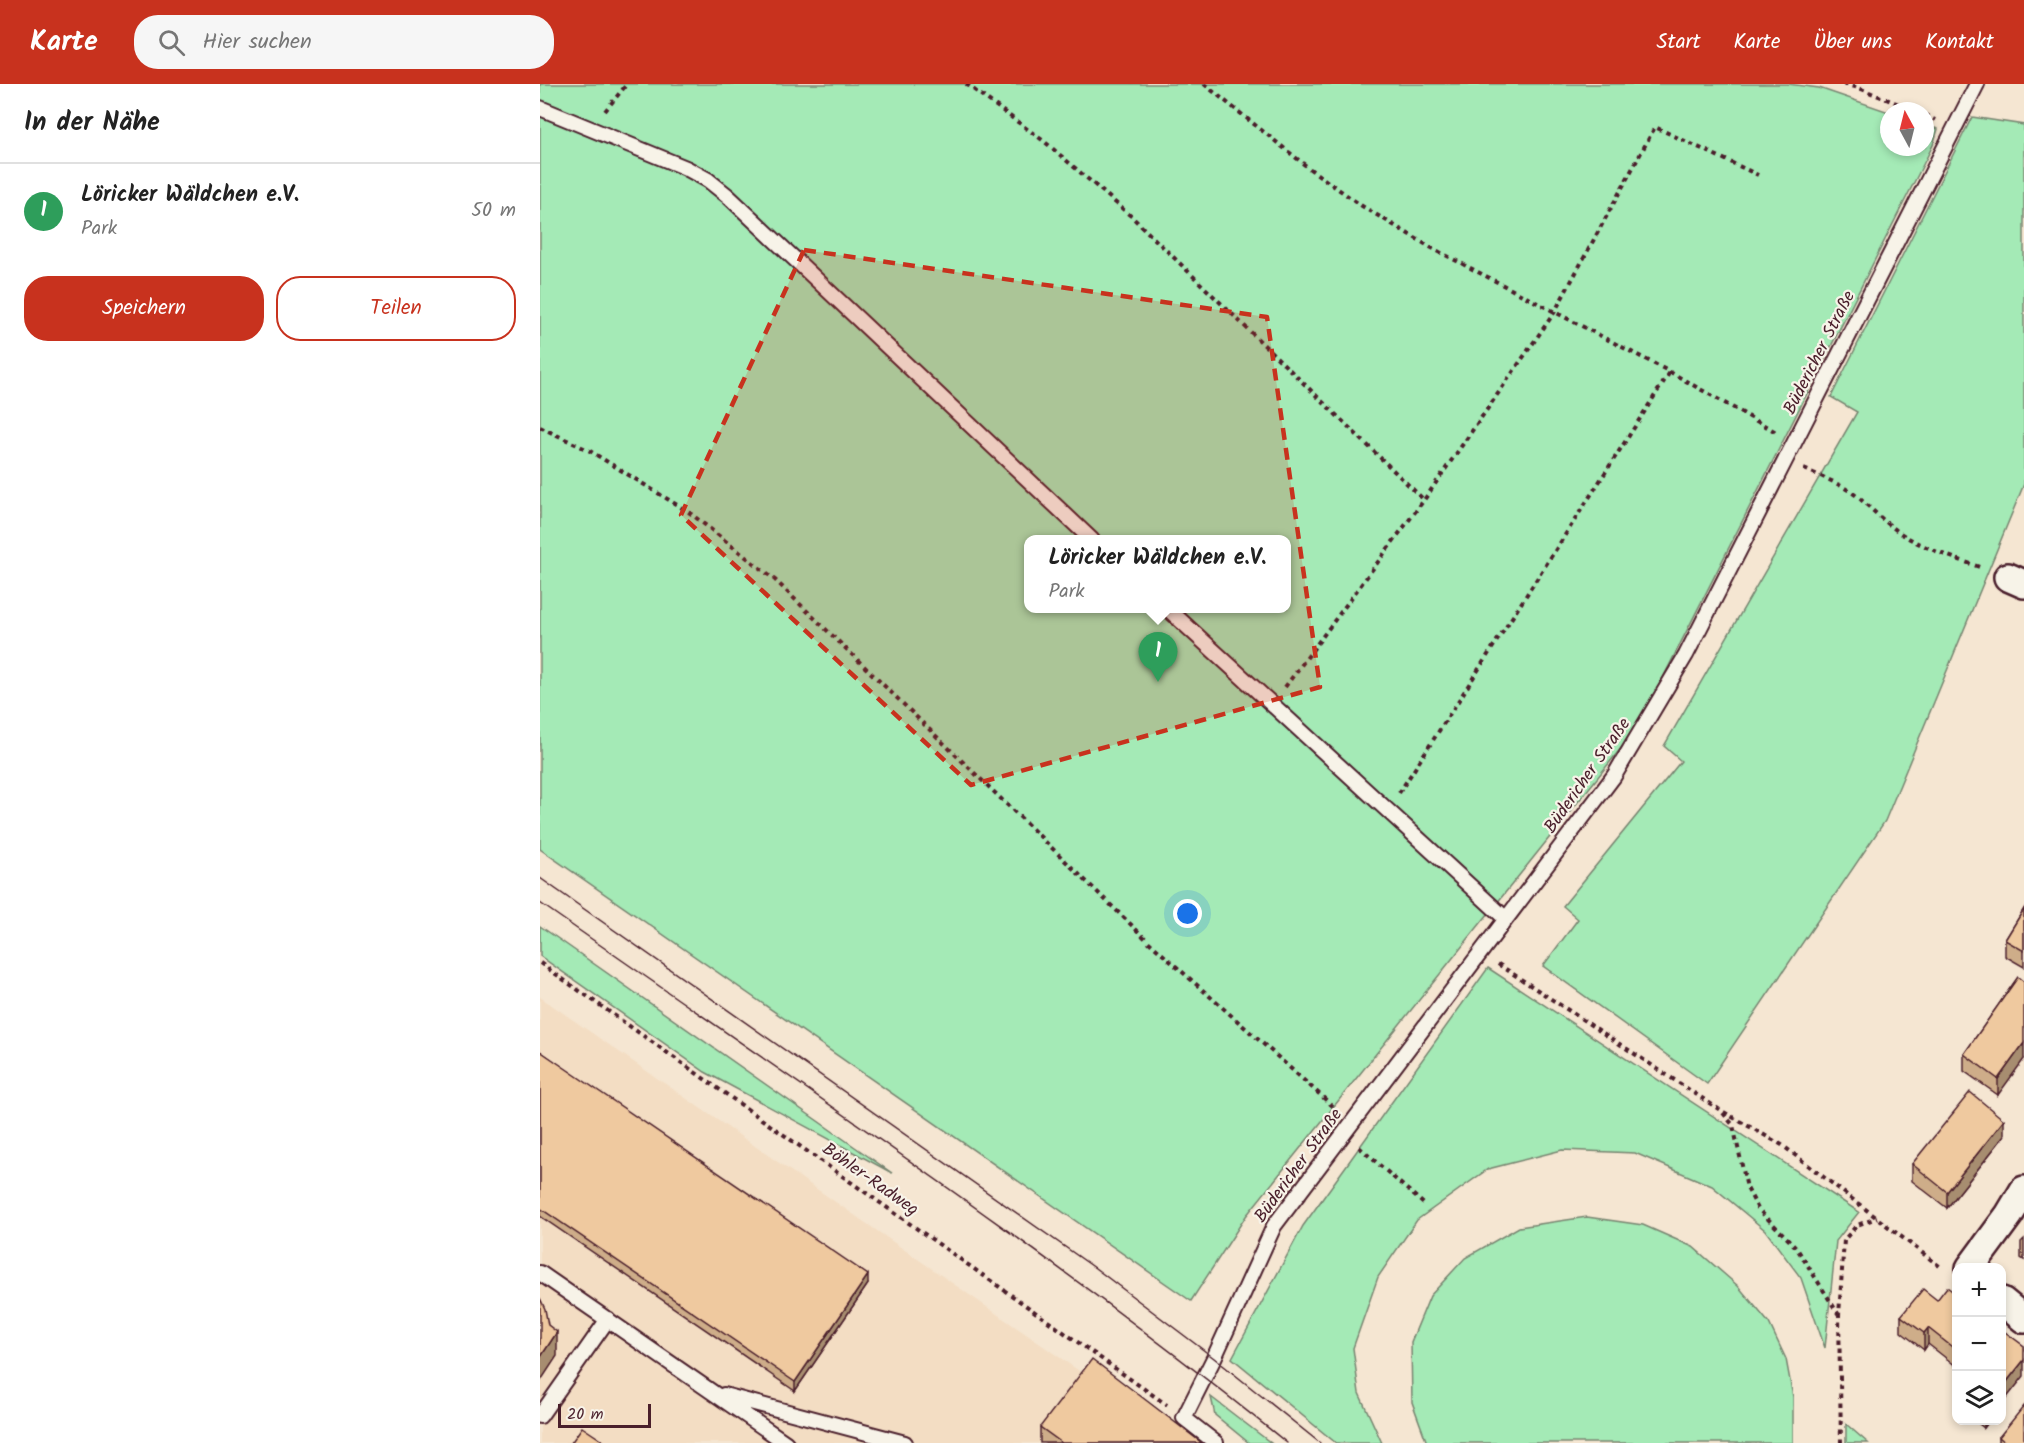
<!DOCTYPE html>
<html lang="de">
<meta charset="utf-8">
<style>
:root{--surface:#fff;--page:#f6f6f6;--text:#222;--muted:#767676;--line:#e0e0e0;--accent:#c8321e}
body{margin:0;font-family:Kalam,sans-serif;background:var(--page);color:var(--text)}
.controls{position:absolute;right:18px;bottom:18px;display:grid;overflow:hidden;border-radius:12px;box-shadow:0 3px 9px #0003}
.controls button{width:54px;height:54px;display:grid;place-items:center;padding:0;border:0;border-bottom:2px solid var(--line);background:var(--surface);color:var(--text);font:30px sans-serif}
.compass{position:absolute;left:1340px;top:18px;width:54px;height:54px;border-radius:50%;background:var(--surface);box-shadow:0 3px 9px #0003;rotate:353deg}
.scale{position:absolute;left:18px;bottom:15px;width:93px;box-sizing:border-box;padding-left:6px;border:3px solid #4a1f2b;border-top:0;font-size:16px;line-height:21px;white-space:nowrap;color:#4a1f2b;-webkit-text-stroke:4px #f7f3e8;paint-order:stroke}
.you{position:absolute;left:648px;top:830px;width:21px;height:21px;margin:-15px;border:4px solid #fff;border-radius:50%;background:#1a73e8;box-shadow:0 0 0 9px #1a73e833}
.badge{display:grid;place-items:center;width:39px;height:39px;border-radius:50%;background:var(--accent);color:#fff;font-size:20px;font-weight:700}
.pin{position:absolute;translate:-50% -50px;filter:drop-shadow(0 2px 3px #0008)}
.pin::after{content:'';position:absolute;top:32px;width:21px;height:18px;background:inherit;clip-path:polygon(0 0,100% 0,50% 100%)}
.popup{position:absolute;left:484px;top:451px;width:267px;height:78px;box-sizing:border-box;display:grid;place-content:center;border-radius:12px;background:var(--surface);filter:drop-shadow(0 2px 4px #0005);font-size:20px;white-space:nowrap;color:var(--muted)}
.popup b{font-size:22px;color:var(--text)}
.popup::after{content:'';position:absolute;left:50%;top:100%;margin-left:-12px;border:12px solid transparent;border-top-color:var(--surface)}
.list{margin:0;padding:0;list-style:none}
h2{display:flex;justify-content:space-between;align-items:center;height:78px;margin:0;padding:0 24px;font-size:26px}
h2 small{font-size:20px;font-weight:400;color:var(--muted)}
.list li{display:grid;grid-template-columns:39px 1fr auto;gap:18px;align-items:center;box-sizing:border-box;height:96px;padding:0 24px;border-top:2px solid var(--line)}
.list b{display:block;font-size:22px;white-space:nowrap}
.list p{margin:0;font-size:20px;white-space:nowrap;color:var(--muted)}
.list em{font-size:20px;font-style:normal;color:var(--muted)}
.actions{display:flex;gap:12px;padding:18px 24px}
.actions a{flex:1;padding:14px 0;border:2px solid var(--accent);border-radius:24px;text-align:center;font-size:21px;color:var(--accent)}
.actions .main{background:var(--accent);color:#fff}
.icon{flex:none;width:33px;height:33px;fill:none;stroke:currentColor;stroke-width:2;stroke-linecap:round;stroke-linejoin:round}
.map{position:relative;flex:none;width:1484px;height:1359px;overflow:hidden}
header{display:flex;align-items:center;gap:36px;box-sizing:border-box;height:84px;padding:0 30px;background:var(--accent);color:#fff}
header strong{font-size:28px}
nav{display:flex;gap:33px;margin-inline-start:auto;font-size:21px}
.search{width:420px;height:54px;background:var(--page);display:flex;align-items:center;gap:15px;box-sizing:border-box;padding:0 21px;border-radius:24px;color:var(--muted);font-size:22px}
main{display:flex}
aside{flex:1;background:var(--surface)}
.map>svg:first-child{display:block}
</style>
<header>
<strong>Karte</strong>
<div class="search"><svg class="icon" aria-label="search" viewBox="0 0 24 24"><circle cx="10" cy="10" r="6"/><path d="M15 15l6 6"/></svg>Hier suchen</div>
<nav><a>Start</a><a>Karte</a><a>Über uns</a><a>Kontakt</a></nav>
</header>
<main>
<aside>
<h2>In der Nähe<small></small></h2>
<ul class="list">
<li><span class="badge" style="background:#2e9e5b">1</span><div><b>Löricker Wäldchen e.V.</b><p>Park</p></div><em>50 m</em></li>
</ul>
<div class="actions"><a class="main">Speichern</a><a>Teilen</a></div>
</aside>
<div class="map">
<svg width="1484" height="1359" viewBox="0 0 1484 1359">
<rect width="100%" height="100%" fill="#f5e6d2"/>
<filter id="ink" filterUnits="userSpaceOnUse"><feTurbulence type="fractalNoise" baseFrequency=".0167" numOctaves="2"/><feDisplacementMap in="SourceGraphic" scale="12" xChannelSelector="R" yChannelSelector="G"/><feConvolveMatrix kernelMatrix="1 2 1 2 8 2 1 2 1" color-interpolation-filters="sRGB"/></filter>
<g filter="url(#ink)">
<path fill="#f3ddc3" d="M0,913L555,1298L636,1359H0Z"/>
<path fill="#a4eab6" stroke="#778470" stroke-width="1.5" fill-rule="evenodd" d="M0,0H1248L1279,4L1349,28V63H1385V41L1398,45L1393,61L1098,643L706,1132L651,1217L0,765ZM489,456H747V524H489Z
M1432,33L1484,41V400L1345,737L1167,1000L1003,882L1038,835L1023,822L1141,677L1124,662L1317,328L1291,313Z
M0,842L352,1089L165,988L0,872Z
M948,884L1319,1128L1296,1157L1285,1264L1261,1194L1225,1146L1172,1102L1095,1069L1022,1066L948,1085L877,1136L838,1193L813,1264L819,1309L842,1359H796L692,1274L763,1142Z
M1047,1133L1103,1141L1153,1163L1198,1202L1229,1239L1246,1275L1253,1313V1359H887L872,1318L871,1258L890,1212L925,1174L979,1143Z
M671,1313L731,1359H709L675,1331Z
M1306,1340L1328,1359H1306Z"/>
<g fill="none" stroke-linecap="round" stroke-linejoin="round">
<g stroke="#4a1f2b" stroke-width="18">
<path id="lane" d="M0,24L146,84L168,96L188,112L552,456
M627,524L966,835
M0,1189L246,1359
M184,1311L365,1359
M0,1332L68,1235
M676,1359L644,1334L674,1274L734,1142L1074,692L1146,571L1437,0"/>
</g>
<g stroke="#4a1f2b" stroke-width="32">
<path id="street" d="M1468,493L1484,500
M1430,1184L1469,1131L1484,1106
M1462,1217L1484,1235"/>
</g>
<path stroke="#4a1f2b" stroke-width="4" stroke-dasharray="4.5 4.5" stroke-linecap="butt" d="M426,0L505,58L592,133L884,416
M664,0L770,85L822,122L890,163L1130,288L1236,348
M1303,0L1319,4L1376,27
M65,27L87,0
M1385,31L1395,36
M0,343L50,367L150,429L235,496L609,858L796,1025
M1264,385C1283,393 1303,401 1318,413C1334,427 1346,440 1365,452C1388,466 1417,475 1442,484
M745,603L884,416L1014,229L1115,43L1218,91
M859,709L1130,288
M0,879L627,1321
M958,880L1180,1026L1242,1061L1402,1184
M1183,1029L1193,1041L1207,1104L1218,1125L1256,1163L1299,1231
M819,1063L886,1122
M1301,1359L1299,1231L1304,1156L1317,1141L1337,1134"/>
<use href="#lane" stroke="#f7f3e8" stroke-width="14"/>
<use href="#street" stroke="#f7f3e8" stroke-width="27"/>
<path stroke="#4a1f2b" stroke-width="1.5" d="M0,794L555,1184L674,1274L780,1359
M0,819C251,995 508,1166 747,1359"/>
</g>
<path fill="#cead89" stroke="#4a1f2b" stroke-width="1.5" d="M1484,825V883L1465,872V856Z
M1478,893L1458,1011L1424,987V970Z
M0,967L328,1200L255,1307L0,1132Z
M1464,1052L1407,1124L1372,1097V1080Z
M1484,1155V1176L1481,1174V1158Z
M1416,1210V1282L1388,1260L1384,1266L1361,1248V1232L1397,1216Z
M1434,1336H1450L1444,1344Z
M500,1343L662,1359H500Z
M1459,1353L1484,1359H1459Z"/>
<path fill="#a78d6f" stroke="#4a1f2b" stroke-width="1.5" d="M1484,959V975L1458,1011V995Z
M1464,1036V1052L1407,1124V1108Z
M328,1191V1200L255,1307V1298Z
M1388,1244V1260L1384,1266V1249Z
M17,1248V1272L0,1298V1274Z
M1484,1276V1292L1461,1321V1305Z
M1444,1336H1450L1444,1344Z"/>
<path fill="#efc99f" stroke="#4a1f2b" stroke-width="1.5" d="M1484,825V867L1465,856Z
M1478,893L1484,898V959L1458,995L1424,970Z
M0,967L328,1191L255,1298L0,1124Z
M1430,1008L1464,1036L1407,1108L1372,1080Z
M1407,1203L1416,1210V1266L1388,1244L1384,1249L1361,1232L1383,1205L1397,1216Z
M0,1214L5,1225L8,1241L17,1248L0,1274Z
M1461,1245L1484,1262V1276L1461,1305Z
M552,1275L662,1359H522L500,1343Z
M1484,1322V1358L1483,1359H1466L1459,1353Z
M42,1343L66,1359H31Z"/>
</g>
<path fill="#c8321e" fill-opacity="0.2" stroke="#c8321e" stroke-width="4.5" stroke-dasharray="12 8" stroke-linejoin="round" d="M264,166L727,233L780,603L431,701L141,431Z"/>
<g text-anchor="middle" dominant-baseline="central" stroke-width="4.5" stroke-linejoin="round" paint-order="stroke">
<g font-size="18" fill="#4a1f2b" stroke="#f7f3e8">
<text transform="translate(1280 269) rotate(-63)">Büdericher Straße</text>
<text transform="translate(1048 692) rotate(-55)">Büdericher Straße</text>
<text transform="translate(759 1082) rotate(-54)">Büdericher Straße</text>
<text transform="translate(330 1096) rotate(35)">Böhler-Radweg</text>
</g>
</g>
</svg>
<div class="controls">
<button>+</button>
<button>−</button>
<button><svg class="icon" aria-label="layers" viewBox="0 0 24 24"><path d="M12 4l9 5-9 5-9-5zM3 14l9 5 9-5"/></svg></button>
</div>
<svg class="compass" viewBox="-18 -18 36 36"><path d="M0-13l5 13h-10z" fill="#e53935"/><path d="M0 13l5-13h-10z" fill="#767676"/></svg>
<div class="scale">20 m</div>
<div class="you"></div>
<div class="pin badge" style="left:618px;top:598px;background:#2e9e5b">1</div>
<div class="popup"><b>Löricker Wäldchen e.V.</b>Park</div>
</div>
</main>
